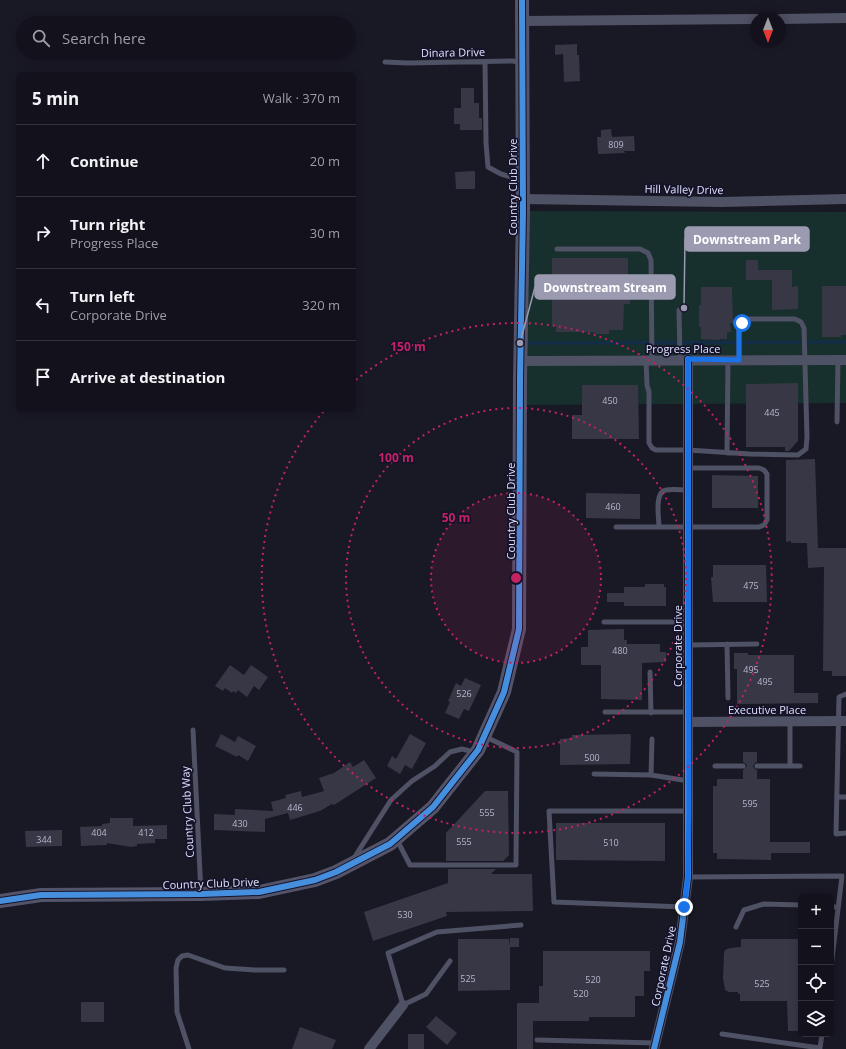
<!DOCTYPE html>
<meta charset="utf-8">
<style>
:root{--surface:#13121c;--page:#202029;--text:#f1f3f6;--muted:#9d9ea3;--line:#32323b}
body{margin:0;font-family:"Open Sans",sans-serif;background:var(--page);color:var(--text)}
.controls{position:absolute;right:12px;bottom:12px;display:grid;overflow:hidden;border-radius:6px;box-shadow:0 2px 10px #0003}
.controls button{width:36px;height:36px;display:grid;place-items:center;padding:0;border:0;border-bottom:1px solid var(--line);background:var(--surface);color:var(--text);font:20px sans-serif}
.compass{position:absolute;left:750px;top:12px;width:36px;height:36px;border-radius:50%;background:var(--surface);box-shadow:0 2px 10px #0003;rotate:180deg}
.stop{position:absolute;width:12px;height:12px;margin:-9px;border:3px solid #1a73e8;border-radius:50%;background:#fff}
.stop.end{background:#1a73e8;border-color:#fff;box-shadow:0 1px 4px #0008}
.list{margin:0;padding:0;list-style:none}
h2{display:flex;justify-content:space-between;align-items:center;height:52px;margin:0;padding:0 16px;font-size:17px}
h2 small{font-size:13px;font-weight:400;color:var(--muted)}
.list li{display:grid;grid-template-columns:26px 1fr auto;gap:12px;align-items:center;box-sizing:border-box;height:72px;padding:0 16px;border-top:1px solid var(--line)}
.list b{display:block;font-size:15px;white-space:nowrap}
.list p{margin:0;font-size:13px;white-space:nowrap;color:var(--muted)}
.list em{font-size:13px;font-style:normal;color:var(--muted)}
.icon{flex:none;width:22px;height:22px;fill:none;stroke:currentColor;stroke-width:2;stroke-linecap:round;stroke-linejoin:round}
.map{position:relative;flex:none;width:846px;height:1049px;overflow:hidden}
.search{position:absolute;background:var(--surface);box-shadow:0 2px 10px #0003;left:16px;top:16px;width:340px;height:44px;display:flex;align-items:center;gap:10px;box-sizing:border-box;padding:0 14px;border-radius:22px;color:var(--muted);font-size:15px}
.panel{position:absolute;background:var(--surface);box-shadow:0 2px 10px #0003;left:16px;top:72px;width:340px;height:340px;border-radius:6px}
.map>svg:first-child{display:block}
</style>
<div class="map">
<svg width="846" height="1049" viewBox="0 0 846 1049">
<rect width="100%" height="100%" fill="#191825"/>
<path fill="#172f2d" d="M523,211L846,212V403L520,405Z"/>
<g fill="none" stroke-linecap="round" stroke-linejoin="round">
<path stroke="#132d46" stroke-width="3.5" d="M524,343L846,342"/>
</g>
<path fill="#383746" d="M577,44V55H579L580,81L564,82L563,54L555,55V45Z
M461,88H474V103H479V118H482V130H460V124H454V108H461Z
M611,129L612,137L634,136L635,151H624L625,153L598,154L597,137H601V130Z
M475,171V189H456L455,172Z
M552,258H628V289H630V304H624L623,330H609V334H594V332H556V326H552Z
M746,260H758V270H792V287L798,286V309L772,310V280H746Z
M822,286H846V335H841V337H822Z
M701,287H732L733,323H730L731,332H727V339H720V340L701,339V327H699V305H701Z
M798,383V441L789,451H785V447H746V384Z
M582,385H638L639,439H572V415H582Z
M815,459L818,548H846V676H832V671H823L824,567L808,568L807,543H791V541L786,542V460Z
M712,475L758,476V508H712Z
M586,493L640,494V519L586,518Z
M713,565H766L767,602H713L711,577H713Z
M645,584H664V587H666V606H624V602H607V593H624V587H645Z
M624,629V640H627V644H660V652H666V662L642,663V700L601,699V665H581V647H588V630Z
M734,653H748V655H794V693H818V703L737,704V669H734Z
M230,665L244,675L251,665L268,677L259,690L254,686L247,697L238,690L236,693L233,691L232,693L225,688L223,691L215,686Z
M465,678L481,685L469,711L464,709L459,719L445,713L450,702L448,701L456,683L461,686Z
M221,734L235,742L238,736L256,746L248,761L238,755L237,757L215,746Z
M410,734L426,743L412,769L405,765L400,774L387,766L392,756L396,759Z
M630,734L631,736L630,764L560,765V739L572,738V735Z
M743,752H757V762L755,763L753,766L754,768L757,770V779H770V842H810V853H771V860L717,859V853H713V786H717V779H743V770L747,766L746,764L743,762Z
M364,760L376,778L334,805L332,804L320,811L290,820L288,813L265,819V832L214,830V814L235,815V809L273,811L271,802L286,798L285,795L301,791L302,797L324,791L319,778L334,773L350,762L353,767Z
M485,791H508L509,855L503,861H446V833Z
M110,818H133V826L167,825V839H155V843L137,844V846L131,847L107,843V845L81,846L80,827L102,826V824L110,823Z
M556,823H665V861L556,860Z
M62,830V846L26,847L25,831Z
M448,869H496L491,874H532L533,911L446,912L447,916L373,941L364,912L448,883Z
M510,938H519V947H510V990L458,991V939H509L510,946Z
M741,939H801V1031H788L787,1001H740V994H738V992H729L725,990L723,978L724,953L725,950L730,948L741,947Z
M543,951H650V971H644V996H635V1017H589V1021H533V1049H517V1003H539V986H543Z
M81,1002H104V1022H81Z
M436,1016L457,1033L447,1045L426,1027Z
M300,1027L336,1040L332,1049H292Z
M408,1034H424V1049H408Z"/>
<g fill="none" stroke-linecap="round" stroke-linejoin="round">
<path stroke="#4f5164" stroke-width="5" d="M385,62L408,63L513,61L522,63
M485,62L486,143L488,167L501,174L522,180
M557,249H640L648,253L651,260L652,360
M679,310L680,360
M646,360L647,385L649,392V443L652,448L656,450H688L750,454L798,455L806,449L807,437L804,328L801,322L795,319H749L742,323L739,329V360
M837,422L838,360
M727,453L728,360
M616,527H759L764,525L767,520V474L764,470L759,468H688
M659,527C659,518 654,492 666,490C673,489 681,490 688,490
M604,622H689
M727,644L728,698
M689,645L757,644
M650,672L651,713
M846,694L839,697L836,834L846,833
M605,712H688
M193,730L201,893
M715,766H743
M757,766H800
M790,766V721
M594,774L651,775L689,781
M651,775L652,739
M837,797H846
M397,840L410,865H516L517,752L486,737
M354,858L391,800L412,781L435,766L450,752L462,749L474,752
M688,877L842,876L831,967
M684,907L554,902L549,811H689
M831,907H838
M736,927L744,910L764,904L801,905
M450,961L426,994L403,1005L388,953L437,932L521,925
M722,1034L820,1048L822,1034
M537,1040L656,1043
M189,1049L177,1012L176,968L178,960L182,956L188,955L225,968L255,970H284"/>
<path stroke="#4f5164" stroke-width="10" d="M780,19L846,18
M523,21L756,19
M523,199L721,202L846,199
M520,361L846,360
M689,722L846,721
M369,1049L403,1005
M654,1049L680,942L688,877V359"/>
<path stroke="#53546a" stroke-width="14" d="M0,901L41,895L201,894L259,892L315,880L336,872L390,844L433,807L478,750L504,692L519,629L520,379L523,211L522,0"/>
<g stroke="#14132a" stroke-width="8">
<path id="cycleway" d="M0,901L41,895L201,894L259,892L315,880L336,872L390,844L433,807L478,750L504,692L519,629L520,379L523,211L522,0
M654,1049L680,942L688,877V359"/>
</g>
<use href="#cycleway" stroke="#468fdf" stroke-width="6"/>
</g>
<g fill="none" stroke-linecap="round" stroke-linejoin="round">
<path stroke="#1a73e8" stroke-width="5" d="M684,907L688,877L689,811L688,359L739,360V329L742,323"/>
</g>
<circle cx="516" cy="578" r="85" fill="#c32263" fill-opacity=".12"/>
<g fill="none" stroke="#c32263" stroke-width="2" stroke-dasharray="2 4">
<circle cx="516" cy="578" r="85"/>
<circle cx="516" cy="578" r="170"/>
<path d="M356 380A255 255 0 1 1 324 411"/>
</g>
<g text-anchor="middle" dominant-baseline="central" stroke-width="3.5" stroke-linejoin="round" paint-order="stroke">
<g font-size="9" fill="#b5b6ce">
<text x="616" y="144">809</text>
<text x="610" y="400">450</text>
<text x="772" y="412">445</text>
<text x="613" y="506">460</text>
<text x="751" y="585">475</text>
<text x="620" y="650">480</text>
<text x="751" y="669">495</text>
<text x="765" y="681">495</text>
<text x="464" y="693">526</text>
<text x="592" y="757">500</text>
<text x="750" y="803">595</text>
<text x="295" y="807">446</text>
<text x="487" y="812">555</text>
<text x="240" y="823">430</text>
<text x="99" y="832">404</text>
<text x="146" y="832">412</text>
<text x="44" y="839">344</text>
<text x="464" y="841">555</text>
<text x="611" y="842">510</text>
<text x="405" y="914">530</text>
<text x="468" y="978">525</text>
<text x="593" y="979">520</text>
<text x="762" y="983">525</text>
<text x="581" y="993">520</text>
</g>
<g font-size="11" fill="#dfe0fc" stroke="#14132a">
<text transform="translate(453 52) rotate(-1)">Dinara Drive</text>
<text transform="translate(512 187) rotate(-90)">Country Club Drive</text>
<text transform="translate(684 189) rotate(1)">Hill Valley Drive</text>
<text x="683" y="348">Progress Place</text>
<text transform="translate(510 511) rotate(-90)">Country Club Drive</text>
<text transform="translate(677 646) rotate(-90)">Corporate Drive</text>
<text x="767" y="709">Executive Place</text>
<text transform="translate(187 812) rotate(-93)">Country Club Way</text>
<text transform="translate(211 883) rotate(-2)">Country Club Drive</text>
<text transform="translate(663 966) rotate(-78)">Corporate Drive</text>
</g>
</g>
<circle cx="516" cy="578" r="6" fill="#c32263" stroke="#14132a" stroke-width="2"/>
<g font-size="12" text-anchor="middle" font-weight="bold" fill="#c32263" stroke="#14132a" stroke-width="3.5" stroke-linejoin="round" paint-order="stroke">
<text x="408" y="351">150 m</text>
<text x="396" y="462">100 m</text>
<text x="456" y="522">50 m</text>
</g>
<path fill="none" stroke="#9a9ab1" stroke-width="1.5" d="M684 308L685 239M520 343L535 287"/>
<g fill="#9a9ab1" stroke="#14132a" stroke-width="1.5">
<circle cx="684" cy="308" r="4"/>
<circle cx="520" cy="343" r="4"/>
</g>
<g fill="#9a9ab1" stroke="#9a9ab1" stroke-width="1.5">
<rect x="685" y="227" width="124" height="24" rx="4"/>
<rect x="535" y="275" width="140" height="24" rx="4"/>
</g>
<g font-size="12" text-anchor="middle" font-weight="bold" fill="#fff">
<text x="747" y="244">Downstream Park</text>
<text x="605" y="292">Downstream Stream</text>
</g>
</svg>
<div class="controls">
<button>+</button>
<button>−</button>
<button><svg class="icon" aria-label="locate" viewBox="0 0 24 24"><circle cx="12" cy="12" r="6"/><path d="M12 2v4M12 18v4M2 12h4M18 12h4"/></svg></button>
<button><svg class="icon" aria-label="layers" viewBox="0 0 24 24"><path d="M12 4l9 5-9 5-9-5zM3 14l9 5 9-5"/></svg></button>
</div>
<svg class="compass" viewBox="-18 -18 36 36"><path d="M0-13l5 13h-10z" fill="#e53935"/><path d="M0 13l5-13h-10z" fill="#9d9ea3"/></svg>
<div class="stop" style="left:742px;top:323px"></div>
<div class="stop end" style="left:684px;top:907px"></div>
<div class="search"><svg class="icon" aria-label="search" viewBox="0 0 24 24"><circle cx="10" cy="10" r="6"/><path d="M15 15l6 6"/></svg>Search here</div>
<section class="panel">
<h2>5 min<small>Walk · 370 m</small></h2>
<ul class="list">
<li><svg class="icon" aria-label="ahead" viewBox="0 0 24 24"><path d="M12 20V5M6 11l6-6 6 6"/></svg><div><b>Continue</b></div><em>20 m</em></li>
<li><svg class="icon" aria-label="right" viewBox="0 0 24 24"><path d="M7 20v-9h11M14 6l5 5-5 5"/></svg><div><b>Turn right</b><p>Progress Place</p></div><em>30 m</em></li>
<li><svg class="icon" aria-label="left" viewBox="0 0 24 24"><path d="M17 20v-9H6M10 6l-5 5 5 5"/></svg><div><b>Turn left</b><p>Corporate Drive</p></div><em>320 m</em></li>
<li><svg class="icon" aria-label="arrive" viewBox="0 0 24 24"><path d="M6 21V4h12l-3 4 3 4H6"/></svg><div><b>Arrive at destination</b></div></li>
</ul>
</section>
</div>
